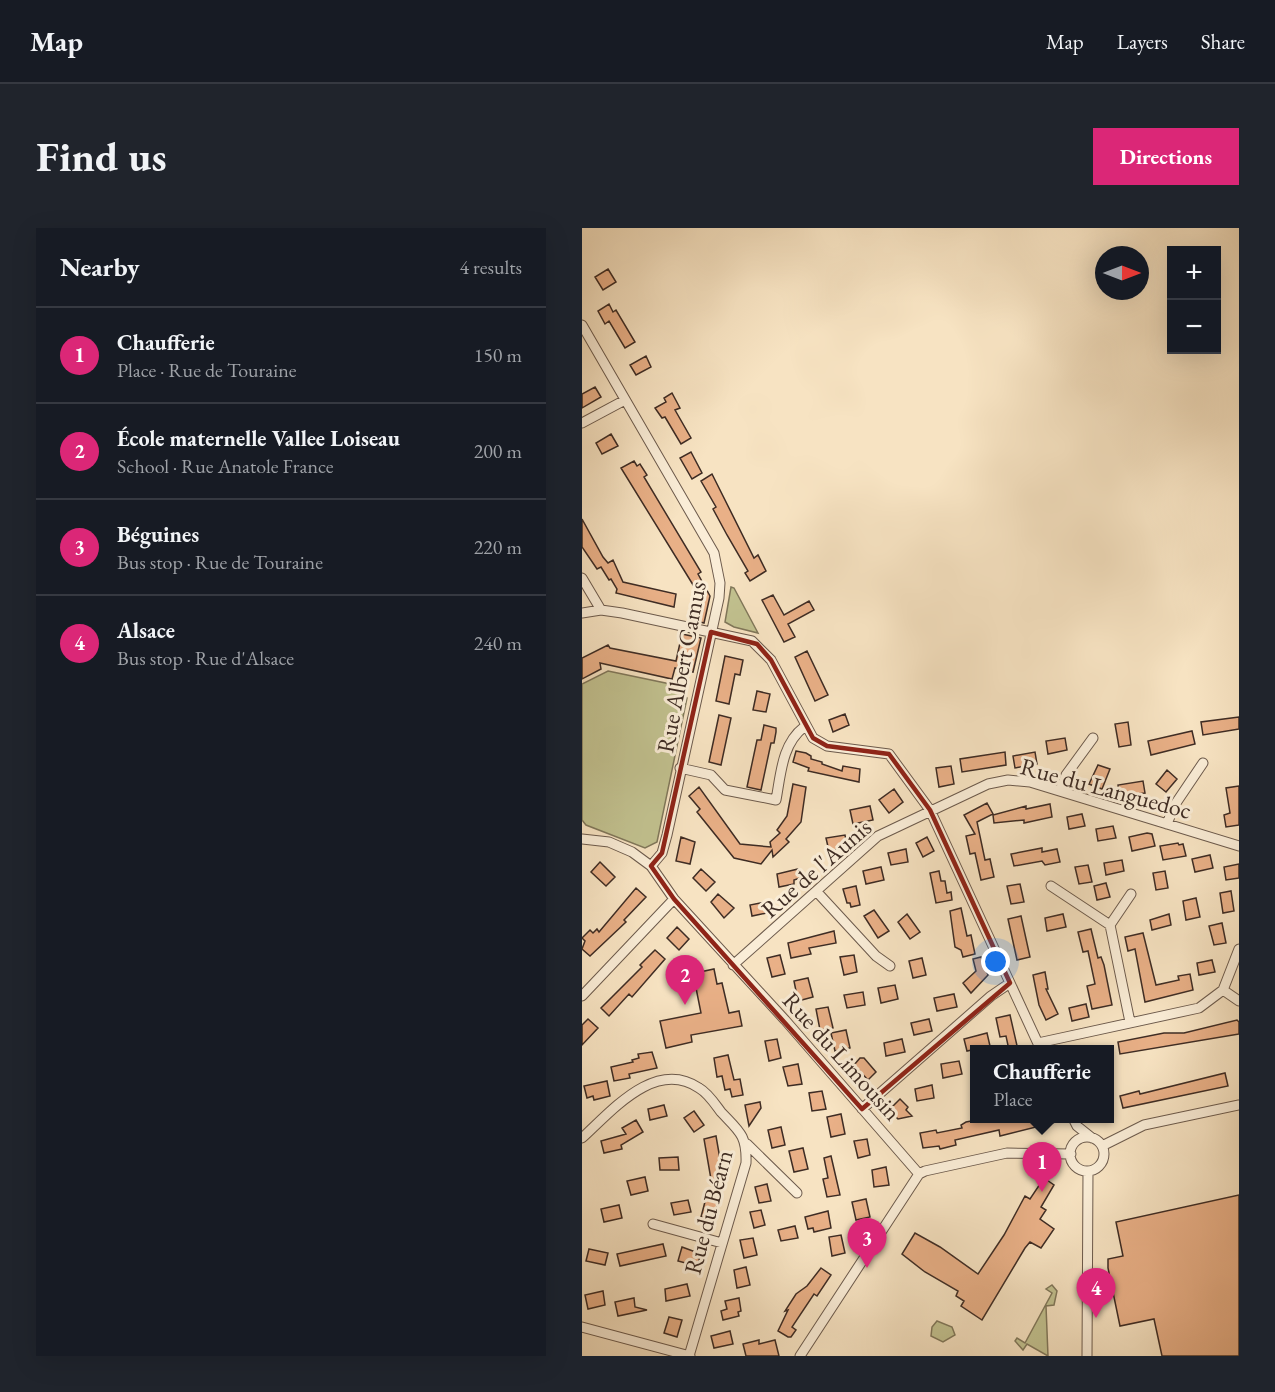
<!DOCTYPE html>
<meta charset="utf-8">
<style>
:root{--surface:#171b24;--page:#20242c;--text:#f1f3f6;--muted:#9ea1a6;--line:#363941;--accent:#db2777}
body{margin:0;font-family:"EB Garamond",serif;background:var(--page);color:var(--text)}
.controls{position:absolute;right:18px;top:18px;display:grid;overflow:hidden;border-radius:0px;box-shadow:0 6px 24px #0002}
.controls button{width:54px;height:54px;display:grid;place-items:center;padding:0;border:0;border-bottom:2px solid var(--line);background:var(--surface);color:var(--text);font:30px sans-serif}
.compass{position:absolute;left:513px;top:18px;width:54px;height:54px;border-radius:50%;background:var(--surface);box-shadow:0 6px 24px #0002;rotate:90deg}
.you{position:absolute;left:414px;top:734px;width:21px;height:21px;margin:-15px;border:4px solid #fff;border-radius:50%;background:#1a73e8;box-shadow:0 0 0 9px #1a73e833}
.badge{display:grid;place-items:center;width:39px;height:39px;border-radius:50%;background:var(--accent);color:#fff;font-size:20px;font-weight:700}
.pin{position:absolute;translate:-50% -50px;filter:drop-shadow(0 2px 3px #0008)}
.pin::after{content:'';position:absolute;top:32px;width:21px;height:18px;background:inherit;clip-path:polygon(0 0,100% 0,50% 100%)}
.popup{position:absolute;left:388px;top:817px;width:144px;height:78px;box-sizing:border-box;display:grid;place-content:center;border-radius:0px;background:var(--surface);filter:drop-shadow(0 2px 4px #0005);font-size:20px;white-space:nowrap;color:var(--muted)}
.popup b{font-size:22px;color:var(--text)}
.popup::after{content:'';position:absolute;left:50%;top:100%;margin-left:-12px;border:12px solid transparent;border-top-color:var(--surface)}
.list{margin:0;padding:0;list-style:none}
h2{display:flex;justify-content:space-between;align-items:center;height:78px;margin:0;padding:0 24px;font-size:26px}
h2 small{font-size:20px;font-weight:400;color:var(--muted)}
.list li{display:grid;grid-template-columns:39px 1fr auto;gap:18px;align-items:center;box-sizing:border-box;height:96px;padding:0 24px;border-top:2px solid var(--line)}
.list b{display:block;font-size:22px;white-space:nowrap}
.list p{margin:0;font-size:20px;white-space:nowrap;color:var(--muted)}
.list em{font-size:20px;font-style:normal;color:var(--muted)}
.map{position:relative;flex:none;width:657px;height:1128px;overflow:hidden;border-radius:0px}
header{display:flex;align-items:center;gap:36px;box-sizing:border-box;height:84px;padding:0 30px;background:var(--surface);border-bottom:2px solid var(--line)}
header strong{font-size:28px}
nav{display:flex;gap:33px;margin-inline-start:auto;font-size:21px}
.intro{display:flex;align-items:center;justify-content:space-between;box-sizing:border-box;height:144px;padding:0 36px}
h1{margin:0;font-size:42px}
.button{padding:15px 27px;border-radius:0px;background:var(--accent);color:#fff;font-size:21px;font-weight:700}
main{display:flex;gap:36px;padding:0 36px}
aside{flex:1;background:var(--surface);border-radius:0px;box-shadow:0 6px 24px #0002}
.map>svg:first-child{display:block}
</style>
<header>
<strong>Map</strong>
<nav><a>Map</a><a>Layers</a><a>Share</a></nav>
</header>
<div class="intro"><h1>Find us</h1><a class="button">Directions</a></div>
<main>
<aside>
<h2>Nearby<small>4 results</small></h2>
<ul class="list">
<li><span class="badge">1</span><div><b>Chaufferie</b><p>Place · Rue de Touraine</p></div><em>150 m</em></li>
<li><span class="badge">2</span><div><b>École maternelle Vallee Loiseau</b><p>School · Rue Anatole France</p></div><em>200 m</em></li>
<li><span class="badge">3</span><div><b>Béguines</b><p>Bus stop · Rue de Touraine</p></div><em>220 m</em></li>
<li><span class="badge">4</span><div><b>Alsace</b><p>Bus stop · Rue d'Alsace</p></div><em>240 m</em></li>
</ul>
</aside>
<div class="map">
<svg width="657" height="1128" viewBox="0 0 657 1128">
<rect width="100%" height="100%" fill="#f7e3c2"/>
<filter id="stains"><feTurbulence type="fractalNoise" baseFrequency=".00333" numOctaves="4"/><feColorMatrix values="0 0 0 0 .2 0 0 0 0 .09 0 0 0 0 .02 0 0 0 .5 -.17"/></filter>
<radialGradient id="worn" r=".72"><stop offset=".6" stop-color="#630" stop-opacity="0"/><stop offset="1" stop-color="#630" stop-opacity=".3"/></radialGradient>
<path fill="#c2c290" stroke="#80775a" stroke-width="1.5" d="M149,359L152,360L176,405L152,399L143,394Z
M26,443L93,457L105,470L75,614L63,620L4,597L0,592V456Z
M470,1057L475,1063L472,1077L464,1078L466,1128L445,1116L441,1122L433,1113L435,1110L443,1115L470,1065L464,1061Z
M355,1093L370,1099L373,1107L361,1114L349,1108L350,1099Z"/>
<path fill="#e9b087" stroke="#3e2c24" stroke-width="1.5" d="M26,41L34,54L21,62L13,49Z
M27,76L31,84L34,82L53,114L43,120L27,93L23,96L16,83Z
M64,128L69,139L54,147L48,137Z
M13,159L19,169L0,180V166Z
M90,165L98,180L93,182L109,210L99,216L83,189L80,190L73,180L84,174L82,170Z
M29,206L36,218L20,226L14,215Z
M109,224L120,245L110,251L98,230Z
M52,233L55,238L58,236L65,247L62,249L119,344L116,346L128,368L122,395L107,391L113,360L39,240Z
M130,246L172,330L176,327L184,343L168,353L163,345L166,343L145,307L131,281L134,279L119,253Z
M0,291L21,329L26,335L31,332L41,354L94,366L92,379L34,365L35,361L29,351L27,352L19,339L15,341L0,319Z
M191,367L202,387L227,373L232,382L206,396L213,409L202,414L180,372Z
M100,406L119,410L111,444L93,440L90,451L18,435L19,441L0,451V430L26,417L28,420L94,433Z
M225,423L246,467L233,473L213,429Z
M143,428L161,432L158,447L153,446L147,476L134,473Z
M175,463L188,466L184,484L171,482Z
M263,486L267,497L251,504L247,492Z
M137,487L149,490L139,537L127,534Z
M657,489V501L621,507L619,494Z
M546,494L549,517L537,519L533,496Z
M182,497L194,500V504L192,515H189L179,562L165,559L175,512H179Z
M610,503L613,516L569,527L566,513Z
M483,510L485,522L466,526L464,513Z
M214,523L224,525L229,528V531L240,534V536L260,543L261,538L278,541L277,554L226,543L227,540L211,534Z
M423,524L424,537L380,544L378,531Z
M453,524L455,536L433,540L431,528Z
M516,537L528,541L520,561L507,556Z
M369,538L372,556L357,559L354,540Z
M585,542L595,551L584,564L574,556Z
M561,553L563,565L538,568L536,557Z
M211,556L224,559L219,594L204,611L207,614L191,629L190,622L179,636L152,630L115,584L118,581L107,568L117,559L158,616L189,619L188,614L198,605L195,602L205,588Z
M657,558V597L644,599L642,587L648,585L644,560Z
M312,561L321,574L307,585L297,572Z
M405,575L411,586L395,594L403,632L408,631L412,649L399,652L393,625L388,626L384,608L393,606L382,587Z
M468,576L470,589L442,595V592L412,595L411,587L444,578V581Z
M288,578L291,592L271,596L268,582Z
M500,586L503,598L487,601L485,589Z
M531,598L534,610L516,613L514,601Z
M565,605L570,606L573,618L550,623L547,609Z
M263,607L265,619L247,623L244,610Z
M99,609L113,614L108,636L94,633Z
M345,609L352,623L341,629L334,615Z
M596,615L597,617L601,616L604,628L581,632L578,618Z
M460,620V624L475,621L478,634L463,637L460,633L432,638L429,626Z
M324,621L326,634L309,637L306,625Z
M628,627L631,640L613,644L610,631Z
M540,632L542,643L524,647L522,635Z
M18,634L33,649L24,658L9,644Z
M657,636V650L644,652L642,639Z
M506,637L510,654L497,656L493,639Z
M299,639L302,652L284,656L281,643Z
M119,641L133,654L124,663L111,650Z
M216,641L218,650L212,652V656L197,659L195,646Z
M357,643L359,653H363L365,665L369,664L370,672L354,675L348,645Z
M583,643L586,660L574,662L571,645Z
M524,655L528,669L515,672L512,658Z
M438,656L442,674L429,676L425,658Z
M274,658L278,677L269,679L268,675H265L261,661Z
M54,660L64,669L42,692L44,694L8,728L0,721L3,713L0,710L8,702L11,705L15,701L17,704Z
M649,663L652,683L641,685L638,665Z
M136,666L152,680L142,690L129,674Z
M614,670L618,689L604,692L601,673Z
M188,673L190,684L170,688L168,677Z
M379,680L385,708L389,707L393,726L381,729L379,722L373,719L368,683Z
M292,682L307,703L296,710L282,688Z
M325,686L338,704L328,711L316,694Z
M481,686L484,699L465,703L463,690Z
M587,686L589,697L570,702L568,692Z
M439,688L448,729L435,732L426,691Z
M640,695L644,715L632,717L627,698Z
M95,699L107,711L97,722L85,710Z
M509,701L516,730L519,729L522,737L530,777L510,781L505,758L513,756L506,723L501,724L496,704Z
M252,703L254,715L227,720L229,726L209,730L206,715Z
M561,705L574,757L597,752L596,748L608,746L611,762L563,774L553,721L546,723L543,709Z
M73,722L83,731L50,769L47,766L27,788L19,780L60,739L58,737Z
M198,727L203,746L190,749L185,730Z
M272,727L275,744L262,747L258,729Z
M399,729L406,747L389,765L381,755L394,743L391,731Z
M340,730L344,747L331,750L327,733Z
M630,732L633,744L617,747L615,735Z
M132,741L135,756L140,755L147,785L157,783L160,798L109,807L110,814L84,820L78,793L119,785L114,760L107,762L104,747Z
M463,744L466,761H464L476,786L464,792L457,777L451,747Z
M226,750L231,769L216,773L212,753Z
M313,757L316,771L299,775L296,760Z
M281,764L283,777L265,780L262,767Z
M372,766L375,779L355,783L352,770Z
M504,776L507,789L490,793L487,780Z
M246,779L251,800L238,802L234,781Z
M428,787L436,822H427L424,808L418,809L414,790Z
M6,791L16,800L0,817V797Z
M347,791L350,803L332,807L329,795Z
M655,792L657,794V806L538,826L536,814L582,805H602Z
M264,802L268,820L253,823L249,805Z
M405,805L408,818L385,823L382,811Z
M195,811L199,830L187,833L183,813Z
M320,811L323,824L304,828L302,815Z
M70,824L75,840L47,846L48,850L32,853L29,839L51,834L50,832L57,830L56,826Z
M146,827L152,852L158,851L161,867L150,869L148,861L143,862L140,848L135,849L132,830Z
M278,830H282L294,844L286,852L272,837Z
M377,833L380,846L361,850L359,836Z
M216,836L220,856L206,858L201,839Z
M643,845L646,858L541,880L538,868L557,863L558,866Z
M25,853L28,868L12,872L11,868L5,870L2,858Z
M350,857L352,870L335,873L333,861Z
M240,863L244,881L230,883L227,865Z
M318,871L326,879L324,882L330,888L316,891L307,882Z
M178,874L179,880L167,898L163,877Z
M82,877L85,888L68,892L66,881Z
M112,883L122,897L112,904L102,890Z
M259,886L263,906L249,909L245,889Z
M400,891H414L415,894L431,891H474V894L418,908L417,902L373,912L374,917L358,921L357,918L341,920L338,905L354,902L355,905L380,900L379,897L384,894Z
M54,892L61,904L39,917L40,921L22,925L19,913L44,906L40,900Z
M199,899L203,917L190,920L186,902Z
M134,908L142,954L130,957L122,911Z
M285,911L288,927L276,930L272,913Z
M221,920L226,941L212,944L207,923Z
M249,928L258,967L245,969L241,951L246,950L242,930Z
M96,929L97,942H78L77,930Z
M304,939L307,957L292,959L290,942Z
M63,949L66,963L49,967L45,953Z
M462,950L472,957L459,979L464,982L458,991L472,1001L459,1020L448,1014L443,1020L400,1092L379,1078L382,1073L374,1068L376,1063L343,1044L320,1026L333,1005L358,1019L396,1046L422,1007L443,968L448,971Z
M185,956L189,973L177,975L173,959Z
M657,967V1128H580L572,1091L538,1098L526,1040V1031L541,1028L534,994Z
M124,970L136,973L132,992L119,989Z
M284,971L288,989L274,992L270,974Z
M106,972L109,984L92,987L89,975Z
M37,977L40,990L22,994L19,981Z
M179,982L183,997L172,1000L168,984Z
M246,983L249,1000L232,1004L231,1000L226,1001L223,989Z
M213,998L216,1010L199,1013L196,1002Z
M259,1007L263,1025L250,1028L247,1009Z
M171,1010L175,1027L162,1030L158,1012Z
M81,1016L84,1028L38,1038L35,1026Z
M100,1019L119,1026L115,1038L96,1033Z
M7,1021L26,1025L23,1037L4,1033Z
M164,1039L168,1057L155,1060L152,1042Z
M239,1040L249,1047L235,1068L232,1066L210,1099L214,1102L209,1109H206L196,1103L206,1082L203,1083L214,1066L225,1058Z
M105,1056L108,1068L84,1073L83,1061Z
M21,1063L23,1077L6,1081L3,1067Z
M52,1070L53,1079L65,1082L36,1088L33,1074Z
M157,1070L159,1083L156,1084L157,1088L141,1092L139,1083L145,1081L143,1073Z
M87,1089L100,1092L95,1109L82,1105Z
M148,1103L151,1116L132,1120L129,1108Z
M177,1112V1116L193,1112L197,1128H164L161,1116Z"/>
<g fill="none" stroke-linecap="round" stroke-linejoin="round">
<g stroke="#6c5a4c" stroke-width="11">
<path id="minor" d="M0,97L132,325L138,355L137,370L85,607L80,625L69,638
M0,195L43,172
M0,350L19,382
M0,385L19,382L40,385L170,413L189,432L231,510L245,518L307,526L348,582L459,822
M98,540L129,547L143,562L194,572C199,545 200,516 222,499
M478,563L484,547L511,510
M585,596L592,578L621,535
M0,611L27,614L50,624L69,638L92,671L203,792L337,946
M469,658L528,697L548,794
M235,664L294,728L308,738
M528,697L549,666
M151,737L296,608L406,556L426,552L448,554L657,618
M641,762L657,773
M0,768L92,671
M456,815L617,780L641,762L657,721
M280,881L409,768L428,755
M491,890L495,898L510,910
M488 926a17 17 0 1 1 34 0a17 17 0 1 1-34 0Z
M0,910C29,884 73,830 117,860C126,865 133,876 139,884C157,903 165,907 164,935L107,1128
M165,916L215,965
M520,918L562,897L657,877
M71,996L140,1015
M0,1099L108,1128
M218,1128L337,946L343,943L425,925L489,926
M505,1128L506,943"/>
</g>
<use href="#minor" stroke="#faedd7" stroke-width="9"/>
</g>
<path fill="none" stroke="#8f2418" stroke-width="4.5" stroke-linejoin="round" d="M129,404L175,416L189,432L231,510L245,518L307,526L348,582L428,755L280,881L92,671L69,638L80,625Z"/>
<g text-anchor="middle" dominant-baseline="central" stroke-width="6" stroke-linejoin="round" paint-order="stroke">
<g font-size="24" fill="#3e2c24" stroke="#faedd7">
<text transform="translate(99 439) rotate(-79)">Rue Albert Camus</text>
<text transform="translate(524 560) rotate(15)">Rue du Languedoc</text>
<text transform="translate(234 640) rotate(-41)">Rue de l'Aunis</text>
<text transform="translate(260 828) rotate(48)">Rue du Limousin</text>
<text transform="translate(126 984) rotate(-75)">Rue du Béarn</text>
</g>
</g>
<rect width="100%" height="100%" filter="url(#stains)"/>
<rect width="100%" height="100%" fill="url(#worn)"/>
</svg>
<div class="controls">
<button>+</button>
<button>−</button>
</div>
<svg class="compass" viewBox="-18 -18 36 36"><path d="M0-13l5 13h-10z" fill="#e53935"/><path d="M0 13l5-13h-10z" fill="#9ea1a6"/></svg>
<div class="you"></div>
<div class="pin badge" style="left:460px;top:964px">1</div>
<div class="popup"><b>Chaufferie</b>Place</div>
<div class="pin badge" style="left:103px;top:777px">2</div>
<div class="pin badge" style="left:285px;top:1040px">3</div>
<div class="pin badge" style="left:514px;top:1090px">4</div>
</div>
</main>
